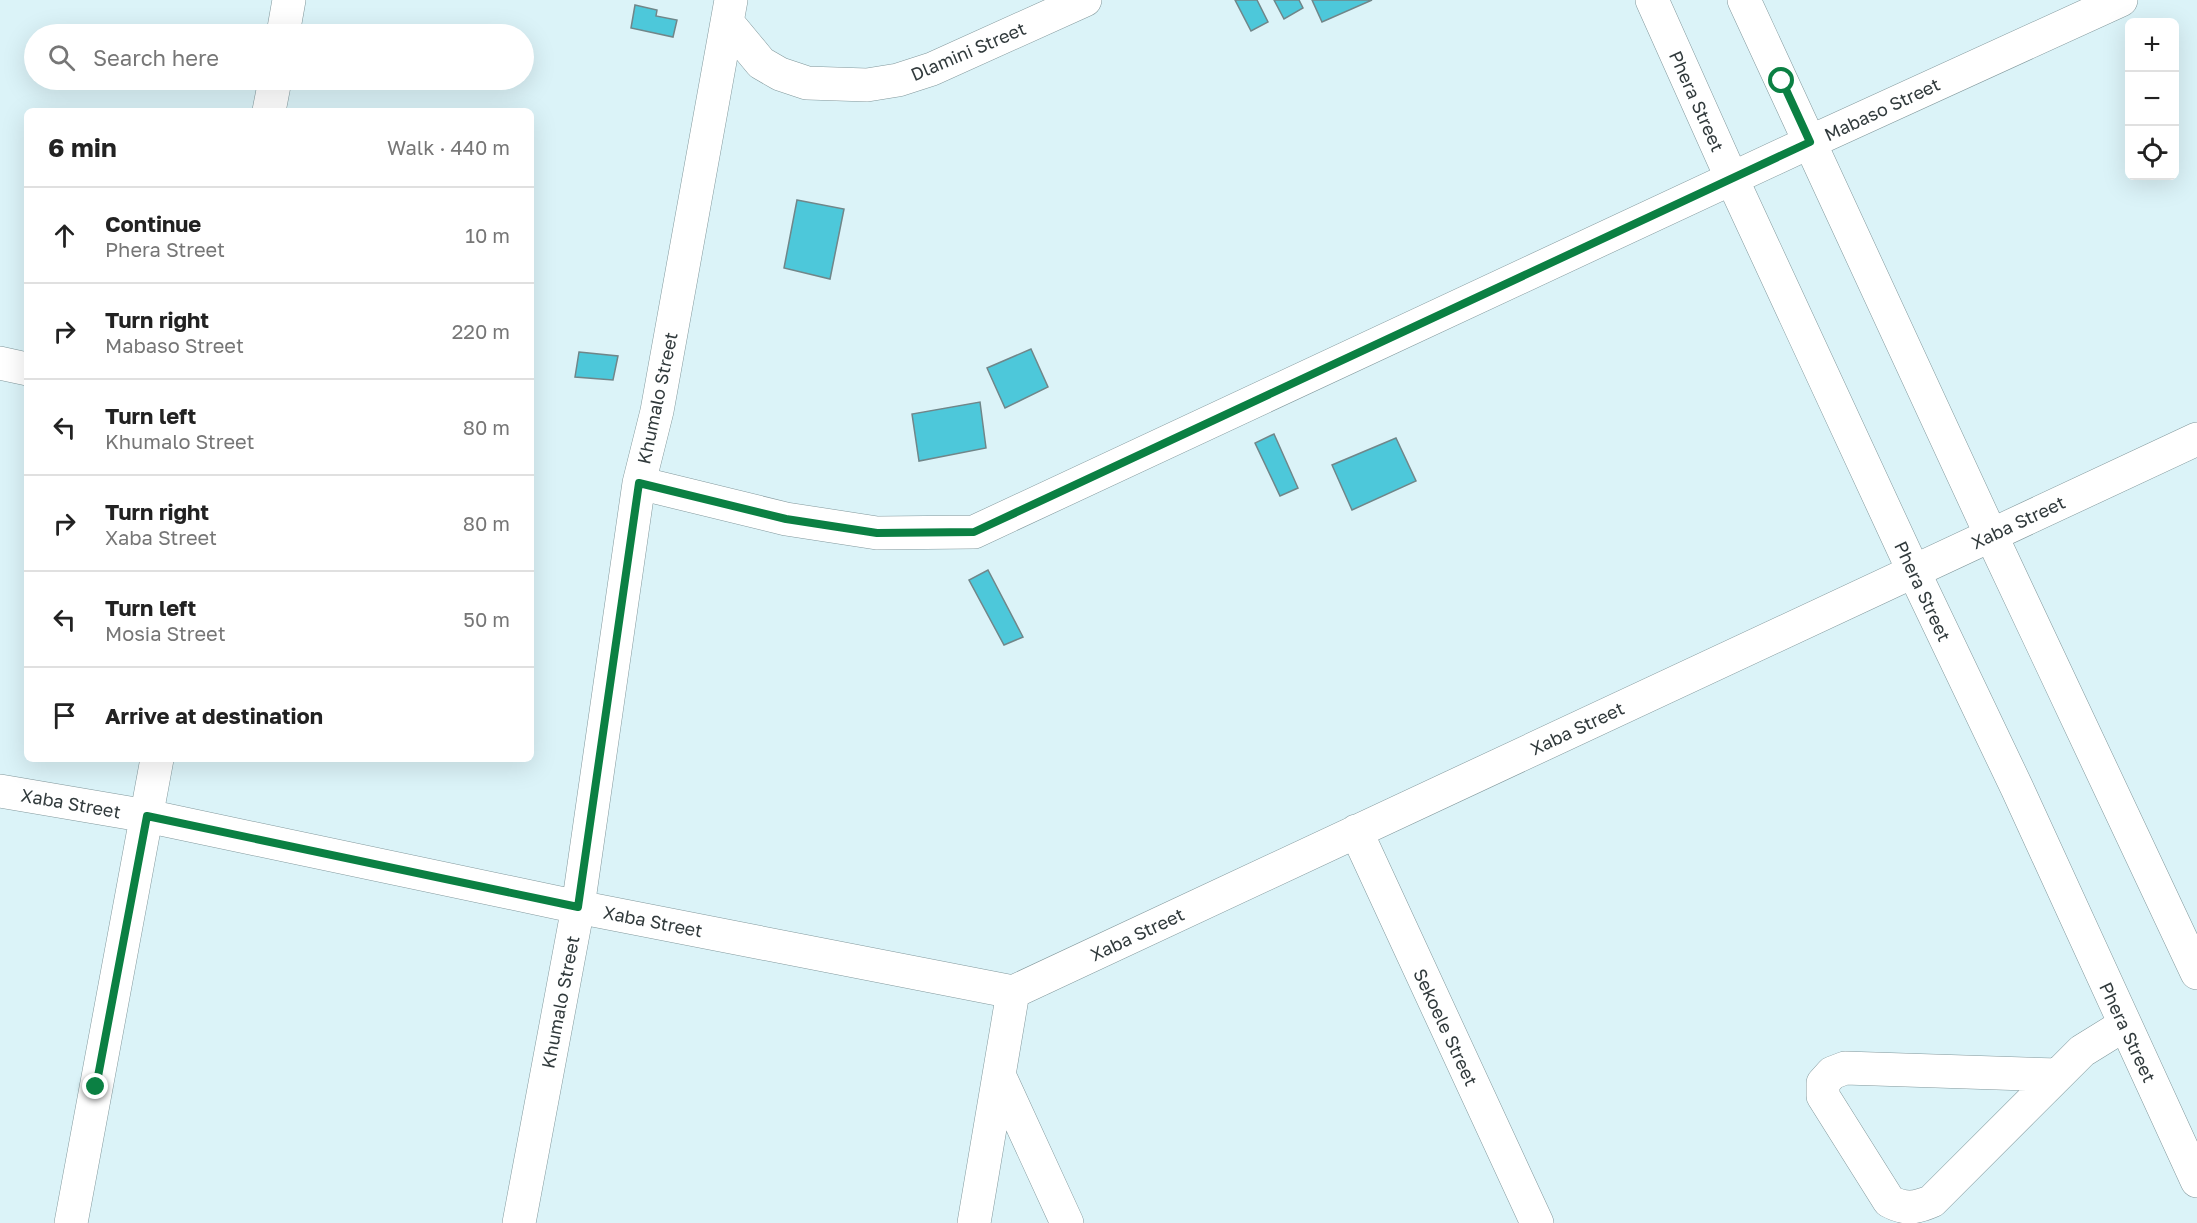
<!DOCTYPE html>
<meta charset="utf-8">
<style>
:root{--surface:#fff;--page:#f2f2f2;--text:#222;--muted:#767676;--line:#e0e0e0}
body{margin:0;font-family:"Golos Text",sans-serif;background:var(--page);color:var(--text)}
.controls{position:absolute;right:18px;top:18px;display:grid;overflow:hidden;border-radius:9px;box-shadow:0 6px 24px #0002}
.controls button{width:54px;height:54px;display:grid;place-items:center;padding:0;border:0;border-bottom:2px solid var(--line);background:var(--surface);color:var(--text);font:30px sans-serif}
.stop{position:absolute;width:18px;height:18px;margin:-14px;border:4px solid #0b8043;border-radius:50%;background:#fff}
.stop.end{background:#0b8043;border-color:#fff;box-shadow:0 2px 6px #0008}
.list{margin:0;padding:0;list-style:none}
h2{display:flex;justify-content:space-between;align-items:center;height:78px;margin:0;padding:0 24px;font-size:26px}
h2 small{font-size:20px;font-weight:400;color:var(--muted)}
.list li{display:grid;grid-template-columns:39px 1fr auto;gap:18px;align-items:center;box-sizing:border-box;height:96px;padding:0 24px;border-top:2px solid var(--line)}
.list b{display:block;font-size:22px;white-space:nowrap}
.list p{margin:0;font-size:20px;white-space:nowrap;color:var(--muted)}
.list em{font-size:20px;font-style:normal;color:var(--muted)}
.icon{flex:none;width:33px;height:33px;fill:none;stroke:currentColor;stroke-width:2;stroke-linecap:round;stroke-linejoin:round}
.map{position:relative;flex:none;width:2197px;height:1223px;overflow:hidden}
.search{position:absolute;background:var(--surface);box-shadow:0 6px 24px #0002;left:24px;top:24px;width:510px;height:66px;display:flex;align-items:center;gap:15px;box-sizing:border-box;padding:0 21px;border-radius:33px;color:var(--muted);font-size:22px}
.panel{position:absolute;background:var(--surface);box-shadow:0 6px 24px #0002;left:24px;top:108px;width:510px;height:654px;border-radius:9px}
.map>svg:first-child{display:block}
</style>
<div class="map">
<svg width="2197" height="1223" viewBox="0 0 2197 1223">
<rect width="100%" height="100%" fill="#dbf3f8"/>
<path fill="#4dc8da" stroke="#708689" stroke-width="1.5" d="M1235,0H1257L1268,22L1251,31Z
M1274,0H1299L1303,8L1284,19Z
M1312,0H1372L1322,22Z
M635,5L657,10L656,16L677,20L673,37L631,28Z
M797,200L844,209L830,279L784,268Z
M1031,349L1048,387L1005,408L987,368Z
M579,352L618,356L613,380L575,377Z
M980,402L986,448L919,461L912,414Z
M1274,434L1298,488L1280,496L1255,443Z
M1396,438L1416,481L1352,510L1332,465Z
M988,570L1023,637L1004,645L969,580Z"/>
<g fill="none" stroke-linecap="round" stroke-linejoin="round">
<g stroke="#82989c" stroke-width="34">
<path id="minor" d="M1652,0L1732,179L1913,570L2017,788L2197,1181
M1744,0L1991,535L2197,973
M727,22L761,63L780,74L807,83L867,85L898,80L932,69L1085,0
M283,34L289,0
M269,111L275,80
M0,363L27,369
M639,483L786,519L877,533L974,532L1810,142L2121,0
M0,791L147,816L578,907L1013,992L2197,439
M1356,831L1537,1223
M2058,1075L1845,1068L1832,1073L1823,1083V1096L1889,1201C1905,1210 1916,1208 1932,1201L2082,1051L2124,1025
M1000,1077L1067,1223
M71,1223L157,759
M519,1223L578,907L639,483L657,411L731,0
M974,1223L1013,992"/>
</g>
<use href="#minor" stroke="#fff" stroke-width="33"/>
</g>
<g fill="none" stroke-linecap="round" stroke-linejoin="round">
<path stroke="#0b8043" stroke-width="8" d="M96,1087L147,816L578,907L639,483L786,519L877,533L974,532L1810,142L1782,81"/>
</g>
<g text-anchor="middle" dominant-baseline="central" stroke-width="4.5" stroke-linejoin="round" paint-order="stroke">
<g font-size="18" fill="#313a3c" stroke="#fff">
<text transform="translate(968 51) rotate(-23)">Dlamini Street</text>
<text transform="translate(1697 101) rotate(66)">Phera Street</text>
<text transform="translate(1882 109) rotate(-25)">Mabaso Street</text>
<text transform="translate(657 398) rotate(-78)">Khumalo Street</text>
<text transform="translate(2018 522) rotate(-25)">Xaba Street</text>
<text transform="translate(1923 591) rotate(65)">Phera Street</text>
<text transform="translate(1577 728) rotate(-25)">Xaba Street</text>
<text transform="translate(71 803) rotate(10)">Xaba Street</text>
<text transform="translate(653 921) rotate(11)">Xaba Street</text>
<text transform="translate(1137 934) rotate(-25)">Xaba Street</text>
<text transform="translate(560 1002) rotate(-79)">Khumalo Street</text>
<text transform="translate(1446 1027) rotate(65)">Sekoele Street</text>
<text transform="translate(2128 1032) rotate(65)">Phera Street</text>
</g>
</g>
</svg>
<div class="controls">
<button>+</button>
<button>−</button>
<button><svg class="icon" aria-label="locate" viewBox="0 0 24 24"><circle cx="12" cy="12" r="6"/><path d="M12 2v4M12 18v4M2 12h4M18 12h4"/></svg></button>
</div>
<div class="stop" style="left:1782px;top:81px"></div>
<div class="stop end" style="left:96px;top:1087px"></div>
<div class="search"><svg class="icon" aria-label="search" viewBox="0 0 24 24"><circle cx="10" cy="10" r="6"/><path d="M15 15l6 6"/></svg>Search here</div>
<section class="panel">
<h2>6 min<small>Walk · 440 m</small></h2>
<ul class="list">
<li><svg class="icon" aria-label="ahead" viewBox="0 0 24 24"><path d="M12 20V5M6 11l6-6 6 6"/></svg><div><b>Continue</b><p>Phera Street</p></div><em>10 m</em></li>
<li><svg class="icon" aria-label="right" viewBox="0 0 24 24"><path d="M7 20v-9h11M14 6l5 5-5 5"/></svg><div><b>Turn right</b><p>Mabaso Street</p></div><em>220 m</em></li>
<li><svg class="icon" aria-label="left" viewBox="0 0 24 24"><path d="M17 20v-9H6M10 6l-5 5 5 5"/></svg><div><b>Turn left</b><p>Khumalo Street</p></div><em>80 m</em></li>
<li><svg class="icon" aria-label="right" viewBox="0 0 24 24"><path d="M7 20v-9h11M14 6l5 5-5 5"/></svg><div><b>Turn right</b><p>Xaba Street</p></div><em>80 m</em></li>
<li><svg class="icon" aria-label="left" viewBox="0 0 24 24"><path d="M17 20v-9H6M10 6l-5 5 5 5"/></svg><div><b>Turn left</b><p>Mosia Street</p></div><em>50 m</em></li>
<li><svg class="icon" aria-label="arrive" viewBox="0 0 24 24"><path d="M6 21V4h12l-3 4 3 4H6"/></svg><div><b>Arrive at destination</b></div></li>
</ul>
</section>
</div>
